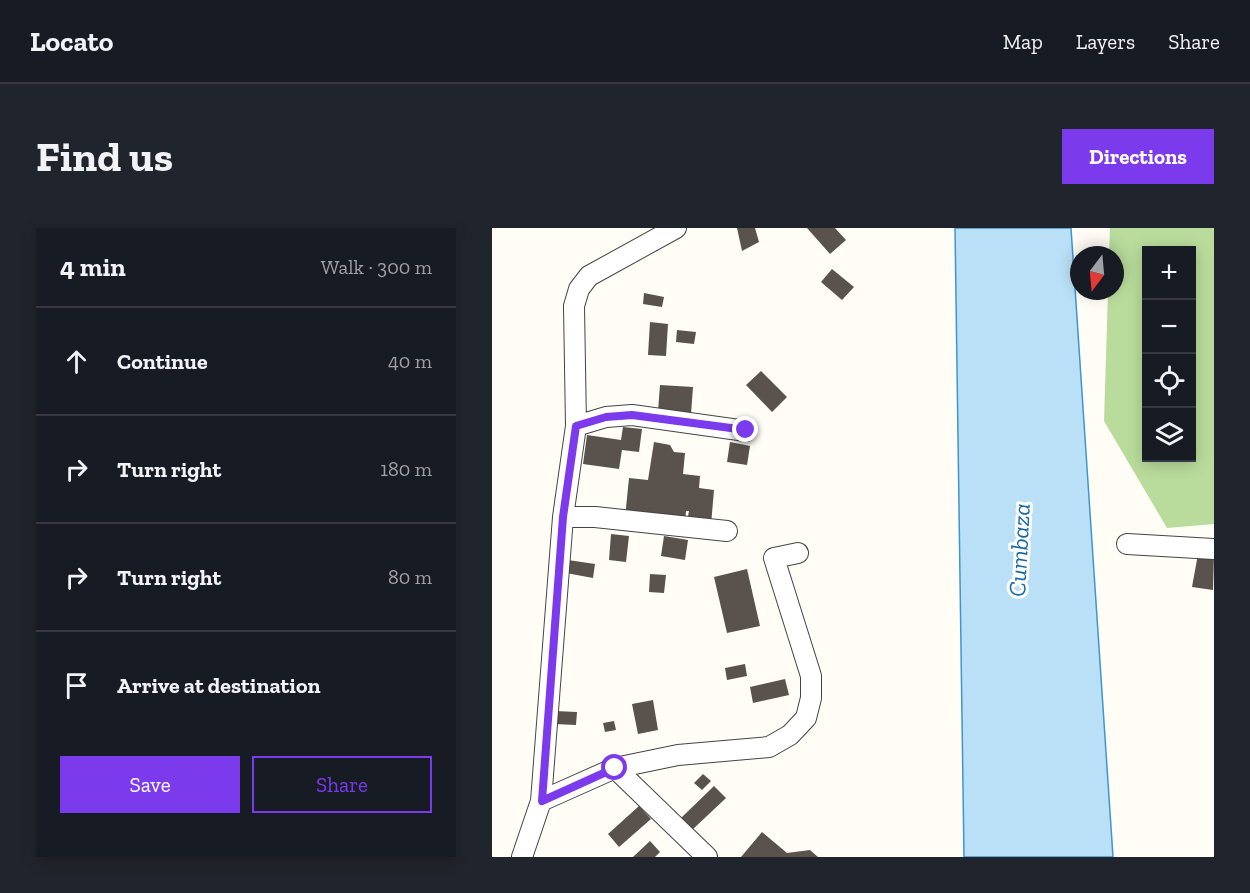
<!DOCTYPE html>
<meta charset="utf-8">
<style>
:root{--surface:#171b24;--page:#20242c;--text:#f1f3f6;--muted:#9ea1a6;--line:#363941;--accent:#7c3aed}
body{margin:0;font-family:"Zilla Slab",serif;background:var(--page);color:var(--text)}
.controls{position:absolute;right:18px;top:18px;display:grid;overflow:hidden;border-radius:0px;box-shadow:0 3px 15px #0003}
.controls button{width:54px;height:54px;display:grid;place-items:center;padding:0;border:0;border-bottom:2px solid var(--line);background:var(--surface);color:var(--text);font:30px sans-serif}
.compass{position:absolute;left:578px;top:18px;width:54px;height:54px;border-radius:50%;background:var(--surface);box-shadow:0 3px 15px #0003;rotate:196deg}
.stop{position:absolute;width:18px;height:18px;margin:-14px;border:4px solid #7c3aed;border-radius:50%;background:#fff}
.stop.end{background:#7c3aed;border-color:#fff;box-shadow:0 2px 6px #0008}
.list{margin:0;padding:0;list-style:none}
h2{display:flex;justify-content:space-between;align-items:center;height:78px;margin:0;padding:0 24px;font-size:26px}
h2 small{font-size:20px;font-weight:400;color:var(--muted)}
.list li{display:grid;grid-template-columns:39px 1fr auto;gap:18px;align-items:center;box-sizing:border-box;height:108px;padding:0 24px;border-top:2px solid var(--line)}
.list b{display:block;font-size:22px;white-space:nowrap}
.list em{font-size:20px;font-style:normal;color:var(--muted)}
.actions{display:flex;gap:12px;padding:18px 24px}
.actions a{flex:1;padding:14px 0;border:2px solid var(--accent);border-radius:0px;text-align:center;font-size:21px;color:var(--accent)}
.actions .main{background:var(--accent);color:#fff}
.icon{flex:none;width:33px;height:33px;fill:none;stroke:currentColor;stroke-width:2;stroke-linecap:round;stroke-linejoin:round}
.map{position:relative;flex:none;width:722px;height:629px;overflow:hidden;border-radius:0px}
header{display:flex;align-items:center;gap:36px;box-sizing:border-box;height:84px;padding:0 30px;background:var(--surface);border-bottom:2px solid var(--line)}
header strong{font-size:28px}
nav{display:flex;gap:33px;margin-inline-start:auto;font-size:21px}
.intro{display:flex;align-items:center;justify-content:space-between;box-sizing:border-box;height:144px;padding:0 36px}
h1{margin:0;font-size:42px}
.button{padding:15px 27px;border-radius:0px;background:var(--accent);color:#fff;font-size:21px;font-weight:700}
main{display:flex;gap:36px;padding:0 36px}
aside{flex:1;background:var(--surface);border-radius:0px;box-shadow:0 3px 15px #0003}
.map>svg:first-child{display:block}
</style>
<header>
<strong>Locato</strong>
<nav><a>Map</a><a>Layers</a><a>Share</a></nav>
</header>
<div class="intro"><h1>Find us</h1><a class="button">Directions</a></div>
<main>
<aside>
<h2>4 min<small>Walk · 300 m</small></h2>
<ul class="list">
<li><svg class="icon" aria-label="ahead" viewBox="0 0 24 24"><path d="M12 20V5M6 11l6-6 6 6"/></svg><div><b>Continue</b></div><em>40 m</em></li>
<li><svg class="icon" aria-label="right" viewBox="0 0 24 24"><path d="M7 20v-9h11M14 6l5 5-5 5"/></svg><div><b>Turn right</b></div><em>180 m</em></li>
<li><svg class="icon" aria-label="right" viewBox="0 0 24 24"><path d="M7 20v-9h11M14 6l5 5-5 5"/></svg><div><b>Turn right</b></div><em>80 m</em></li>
<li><svg class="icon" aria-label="arrive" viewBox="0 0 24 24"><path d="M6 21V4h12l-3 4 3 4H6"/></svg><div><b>Arrive at destination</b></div></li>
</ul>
<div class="actions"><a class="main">Save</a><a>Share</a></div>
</aside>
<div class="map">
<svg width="722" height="629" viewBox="0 0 722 629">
<rect width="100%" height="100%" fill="#fffdf5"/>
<path fill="#b9dc9c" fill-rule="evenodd" d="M618,0H722V296L675,300L612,193L616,63H623V27H617ZM654,22H700V230H654Z"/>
<path fill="#b9e0f7" stroke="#3f96cf" stroke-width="1.5" d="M463,0H579L621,629H472Z"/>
<path fill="#5a524d" d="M245,0H263L267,14L250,23Z
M315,0H343L354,12L338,26Z
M340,41L362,59L350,72L329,54Z
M152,65L172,69L170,79L151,76Z
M158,94L176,96L174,128L156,127Z
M185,102L204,104L202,116L184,114Z
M269,143L295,169L280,184L254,157Z
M168,157L201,159L199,186L166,183Z
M131,199L150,201L147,224L130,222L127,241L91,236L95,207L129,212Z
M162,214L178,217L182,224L193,225L191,246L208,248L207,260L222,262L219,297L195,294L197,283H194L193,296L133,290L137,250L156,252Z
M238,214L258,218L255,237L235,234Z
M119,306L137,308L134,334L117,332Z
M172,308L196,312L193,332L169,328Z
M706,326L722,328L721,362L700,359Z
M76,332L103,336L101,350L74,345Z
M255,341L268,398L235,405L222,349Z
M158,346L174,347L172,365L157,364Z
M253,436L255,448L235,452L233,440Z
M293,451L297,467L261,475L258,459Z
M161,472L166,502L146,506L140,476Z
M63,483L85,484L84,497L62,496Z
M122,493L124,502L113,504L111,495Z
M211,546L219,553L210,562L202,555Z
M222,558L234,570L200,602L189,590Z
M147,578L159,591L127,619L116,606Z
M270,604L295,625L318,622L326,629H249Z
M158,613L168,624L163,629H141Z"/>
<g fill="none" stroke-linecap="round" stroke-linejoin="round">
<g stroke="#444" stroke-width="22">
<path id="minor" d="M84,198L114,189L140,187L254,203
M71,289H103L235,303
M635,316L722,321
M123,540L215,629
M49,573L123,540L186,527L277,519L298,507L314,490L319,470V448L282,330L306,325
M30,629L49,573L71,289L84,198L82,78L87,61L97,48L184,0"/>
</g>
<use href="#minor" stroke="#fff" stroke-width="20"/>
</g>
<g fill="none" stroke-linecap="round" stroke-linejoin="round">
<path stroke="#7c3aed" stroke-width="8" d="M123,540L50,573L71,289L84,198L114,189L140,187L254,202"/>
</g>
<g text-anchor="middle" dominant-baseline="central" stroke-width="6" stroke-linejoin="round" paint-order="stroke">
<g font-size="24" font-style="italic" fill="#1768a6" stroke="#fff">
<text transform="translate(527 322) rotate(-87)">Cumbaza</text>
</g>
</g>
</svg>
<div class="controls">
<button>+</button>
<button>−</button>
<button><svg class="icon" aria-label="locate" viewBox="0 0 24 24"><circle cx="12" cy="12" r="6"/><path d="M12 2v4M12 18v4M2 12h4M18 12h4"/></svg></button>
<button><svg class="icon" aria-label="layers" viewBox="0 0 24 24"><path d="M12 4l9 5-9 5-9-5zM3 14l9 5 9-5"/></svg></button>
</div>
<svg class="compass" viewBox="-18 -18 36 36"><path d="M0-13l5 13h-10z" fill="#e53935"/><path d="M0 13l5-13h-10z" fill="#9ea1a6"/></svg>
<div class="stop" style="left:123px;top:540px"></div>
<div class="stop end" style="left:254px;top:202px"></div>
</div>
</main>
